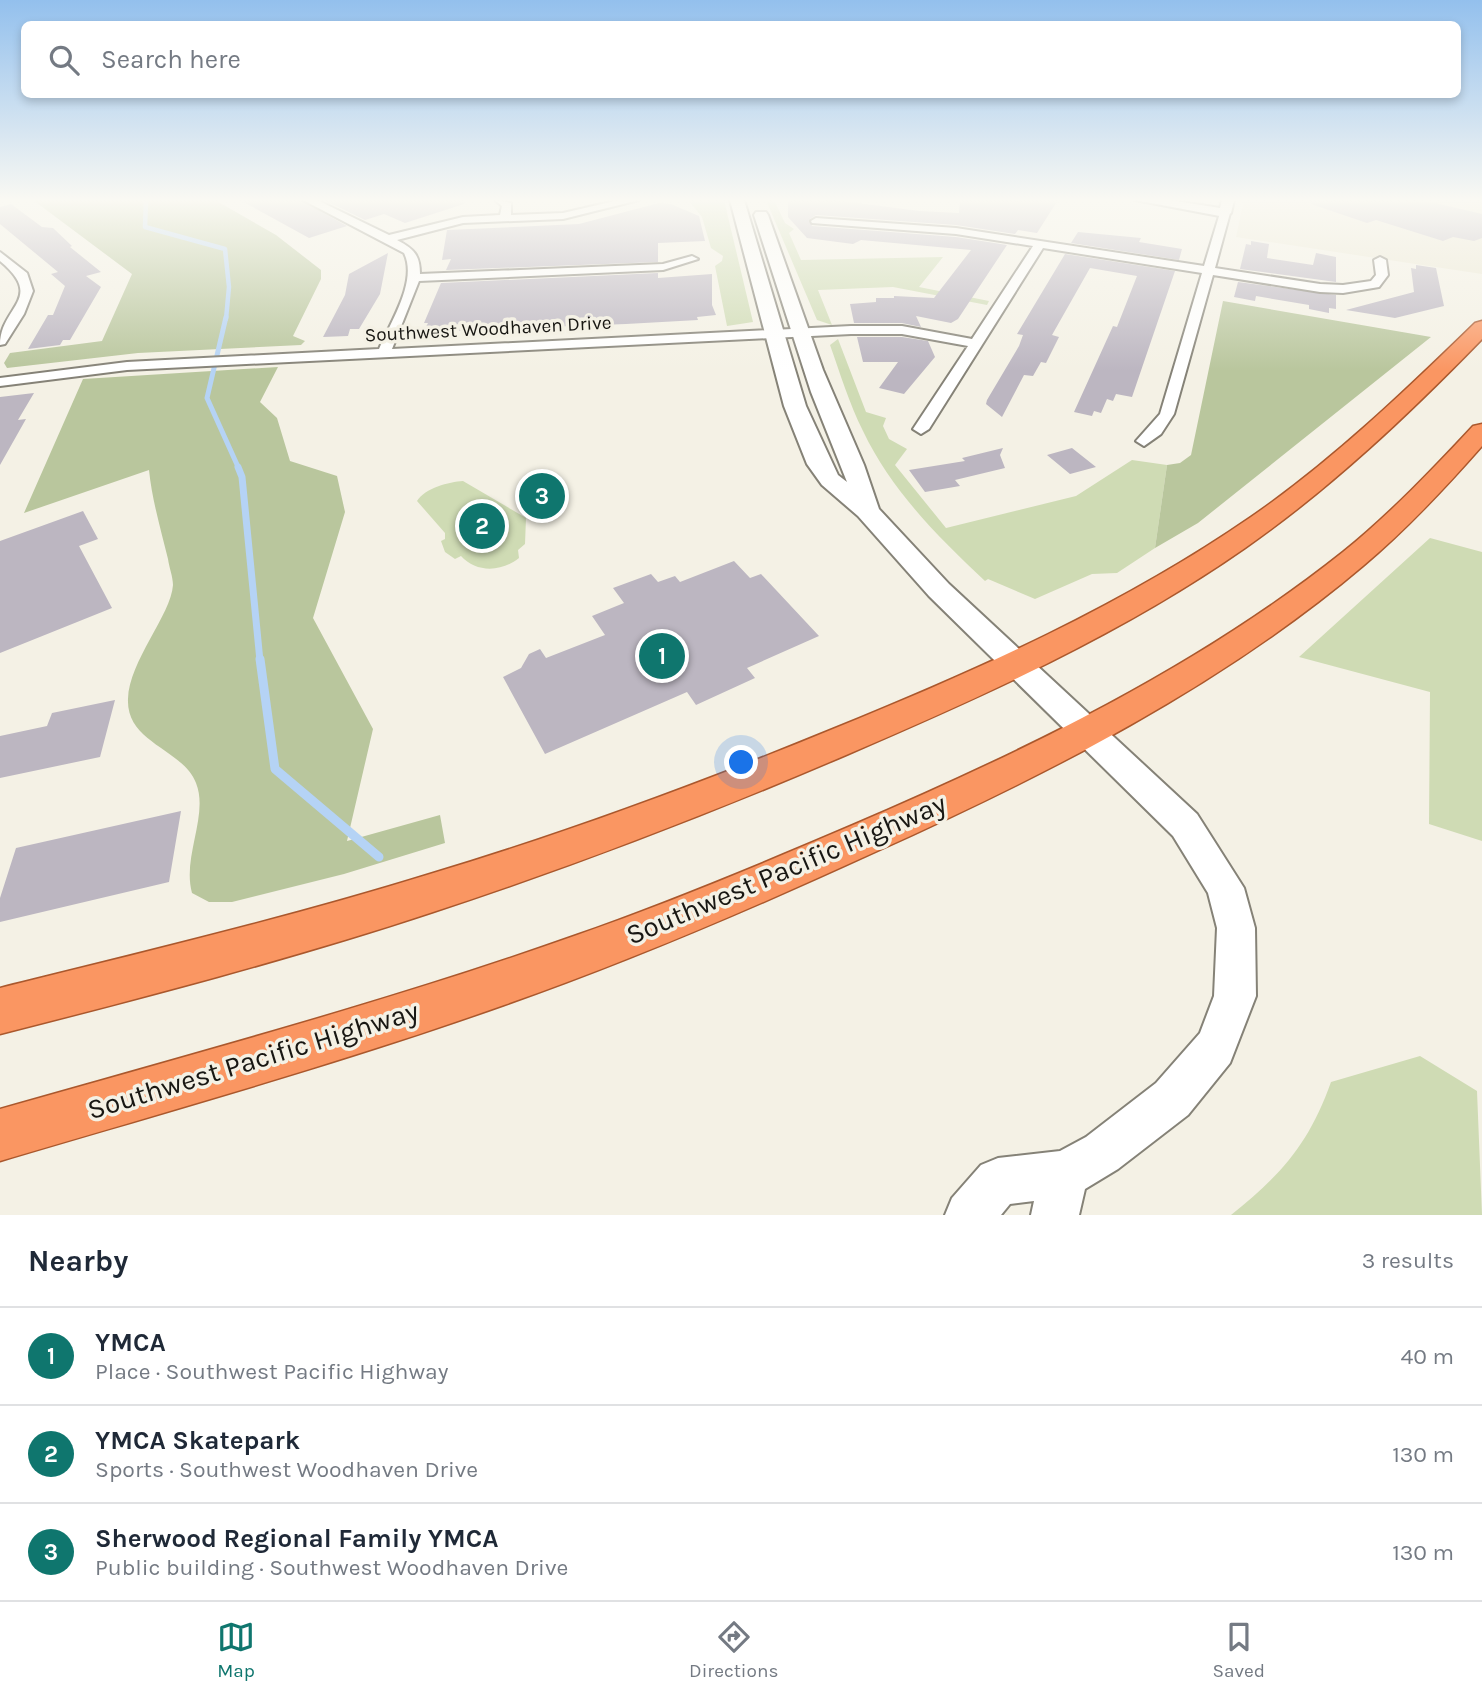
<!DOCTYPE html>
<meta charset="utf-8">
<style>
:root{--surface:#fff;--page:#f2f2f3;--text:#1f2937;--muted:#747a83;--line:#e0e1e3;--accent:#0f766e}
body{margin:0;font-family:Karla,sans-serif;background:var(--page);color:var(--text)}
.you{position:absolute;left:742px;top:763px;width:24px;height:24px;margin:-18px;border:5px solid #fff;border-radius:50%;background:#1a73e8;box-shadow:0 0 0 10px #1a73e833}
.badge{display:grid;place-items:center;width:46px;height:46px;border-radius:50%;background:var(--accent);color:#fff;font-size:23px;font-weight:700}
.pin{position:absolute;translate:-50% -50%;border:4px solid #fff;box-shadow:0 2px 7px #0006}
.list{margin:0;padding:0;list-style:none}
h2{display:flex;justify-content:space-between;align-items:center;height:91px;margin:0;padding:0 28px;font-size:30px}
h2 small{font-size:23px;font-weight:400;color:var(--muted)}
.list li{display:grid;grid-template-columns:46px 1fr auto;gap:21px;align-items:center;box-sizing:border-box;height:98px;padding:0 28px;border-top:2px solid var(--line)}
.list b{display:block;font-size:26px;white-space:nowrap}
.list p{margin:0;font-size:23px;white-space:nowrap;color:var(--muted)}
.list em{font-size:23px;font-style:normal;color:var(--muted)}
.icon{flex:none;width:38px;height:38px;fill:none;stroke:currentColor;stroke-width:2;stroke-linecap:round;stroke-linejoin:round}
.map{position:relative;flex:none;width:1482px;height:1215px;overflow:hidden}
.search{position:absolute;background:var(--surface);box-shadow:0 4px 10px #0003;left:21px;right:21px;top:21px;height:77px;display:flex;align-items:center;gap:18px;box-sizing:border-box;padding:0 24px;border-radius:10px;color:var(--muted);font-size:26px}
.sheet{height:385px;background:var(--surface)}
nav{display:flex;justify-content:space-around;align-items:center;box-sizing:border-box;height:98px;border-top:2px solid var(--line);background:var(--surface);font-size:19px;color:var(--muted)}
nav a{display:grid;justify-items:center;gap:4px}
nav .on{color:var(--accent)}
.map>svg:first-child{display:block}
</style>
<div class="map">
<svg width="1482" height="1215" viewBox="0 0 1482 1215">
<rect width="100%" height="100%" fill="#f4f1e5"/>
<path fill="#ebe7d3" d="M1244,200H1482V274L1236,237Z"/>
<path fill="#cfdbb4" d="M688,200H724L753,322L727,326L715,266L722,261L723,256L711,248L702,217Z
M766,200H774L785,223L794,229L789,233L801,260L943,257L919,287L989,301L987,305L893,287L818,290L832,325L817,320Z
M838,339L866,412L886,418L883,426L889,439L907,449L895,465L946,528L1076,496L1132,460L1167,465L1155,548L1117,573L1092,574L1035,599L988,579L985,581C938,537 891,490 863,431C849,403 840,373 830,345Z
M463,481L526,518L525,544L518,550L519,558C502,572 476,573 461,556L455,559L445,552L441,541L445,539V533L417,501C425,488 449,482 463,481Z
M1430,538L1482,552V841L1429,824L1430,692L1299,657Z
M1420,1056L1477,1091L1482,1215H1231C1281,1175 1309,1144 1331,1082Z"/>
<path fill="#b9c69d" d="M33,200H215L276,235L321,270V279L293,336L305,341L301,345L138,353L7,368L4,363L10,353L102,341L132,274Z
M1223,301L1431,337L1198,523L1155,548L1167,465L1180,463L1191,455Z
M278,367L260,402L277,418L290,461L337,476L345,512L313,618L373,729L347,841L440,815L445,843L344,874L232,902H209L192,893C182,857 209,815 196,783C183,749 126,743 128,699C129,661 171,615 173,585C173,577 169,567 168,559C161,530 152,500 149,470L24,513L83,379Z"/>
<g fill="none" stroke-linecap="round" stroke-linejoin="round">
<path stroke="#b5d3f5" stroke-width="4.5" d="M146,200L145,227L225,249L229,287L226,319"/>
<path stroke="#b5d3f5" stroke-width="5" d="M226,317L207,398L239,469"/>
<path stroke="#b5d3f5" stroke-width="7" d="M238,467L242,477L260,661"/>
<path stroke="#b5d3f5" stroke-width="9" d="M260,659L275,769L379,857"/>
</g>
<path fill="#bcb6c1" d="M240,200H300L347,226L309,238Z
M324,200H463L464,204L405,223L384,214L365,220Z
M834,200L919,211L959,213L960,200H1058L1037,233L1018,230L1015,234L956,225L816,215L810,219L812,226L956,237L1007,245L958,319L951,323L916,316L921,327L902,323H854L850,304L876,302V298H894V296L934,298L971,250L861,240L853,244L807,238L788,217V201Z
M1311,200L1431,202L1482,214V238L1474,241L1453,237L1443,241L1376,220L1367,223L1311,204Z
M659,203L671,204L699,216L705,241L658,243V262L446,270L451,259L442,260L447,230L579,224Z
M11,204L42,227L53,228L72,246L70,247L101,272L86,276L101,287L70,340H63L60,345L28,349L48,315H53L65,286L51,274L58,272L0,224V207Z
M1078,232L1141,238L1139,242L1182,249L1179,260L1071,243Z
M1251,241L1269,244L1267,258L1313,265L1316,253L1336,257V282L1240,269L1246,244L1251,245Z
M388,253L380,294L359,329H350L348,336L323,337L345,295L349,274Z
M1065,254L1175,271L1132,397L1116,394L1113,401L1107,399L1101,413L1094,411L1092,416L1074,412L1113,326L1117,327L1137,276L1090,268L1052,335L1059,337L1046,363L1041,362L1033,376L1024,375L1002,417L986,404L987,400L1019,346L1023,335L1017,334Z
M1416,265L1436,268L1444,306L1395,318L1346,310L1414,292L1411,268L1416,269Z
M658,273V278L712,274V305L716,315L697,317L698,320L626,324L520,328V325L483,326L481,331H424L428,323H424L441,283Z
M1238,282L1336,295V309L1329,308V313L1309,309V305L1256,296L1255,301L1234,297Z
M857,337H902L928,341L935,357L904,394L879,388L898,362H863Z
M34,393L18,420L26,419L0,465V397Z
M1003,448L1000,455L1005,468L955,480L960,486L925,492L909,470L965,461L962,458Z
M1072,448L1096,467L1070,474L1047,455Z
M83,511L98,539L79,546L112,608L0,653V541Z
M734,561L750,578L761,574L819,636L747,668L755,678L696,705L687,692L545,754L503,677L521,668L529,654L540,649L546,658L605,635L592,616L624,603L613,588L651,574L658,582L675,576L680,582Z
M115,700L100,757L0,778V736L47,726L52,713Z
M181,811L169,882L0,922V898L16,848Z"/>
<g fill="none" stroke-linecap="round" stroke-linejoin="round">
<g stroke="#858277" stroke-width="4">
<path id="minor" d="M303,200H317L389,235L463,217L500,215L502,206L495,200L511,203V215L563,213L619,200H639L563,219L463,223L397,240C414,249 420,255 420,274L663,264L692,256L698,259L663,270L419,281L392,349L851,326H902L972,339L1033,246L956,234L812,223L811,221L816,218L956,228L1204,266L1220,213L1225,210L1230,213L1215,268L1320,284L1343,285L1371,281L1376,275L1374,260L1380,257L1386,260L1388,275L1379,287L1343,293L1320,292L1213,275L1174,414L1161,434L1144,446L1136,441L1160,414L1202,273L1043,248L929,429L921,434L913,429L968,346L902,334H851L127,370L0,386V378L127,362L379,349C390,323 418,281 404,253Z
M0,252L27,273L33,291L24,314L5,344L0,345C0,306 46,299 0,261Z"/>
</g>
<g stroke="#858277" stroke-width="4">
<path id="tertiary" d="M1135,200H1169L1220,208L1222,200H1234L1231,213L1225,217Z"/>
</g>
<g stroke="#858277" stroke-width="4">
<path id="secondary" d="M730,200H744L806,406L838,475L847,482L811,392L754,215L756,212H766L768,215L823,370L864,465L879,509L949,584L1197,814L1244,888L1255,928L1256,996L1230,1063L1188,1115L1118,1169L1085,1189L1079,1215H1031L1034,1201L1010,1204L1001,1215H945L952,1198L981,1165L998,1158L1060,1151L1086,1137L1156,1083L1200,1033L1214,996L1217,928L1208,893L1173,836L929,596L858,516L822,485L807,464L784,406Z"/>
</g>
<g stroke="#aa582d" stroke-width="3">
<path id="trunk" d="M1482,321V339C1408,415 1332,487 1245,548C1122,634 983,696 846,755C711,813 573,866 433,912C291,959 145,997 0,1034V988C144,952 288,918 430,874C567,833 701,783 833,729C978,670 1122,606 1251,517C1332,461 1404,392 1475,323Z
M1482,424V446C1445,488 1407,529 1364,565C1219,688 1047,774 875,852C753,908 630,961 504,1005C338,1064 168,1111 0,1161V1109C193,1054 388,1002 577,935C671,902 762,864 853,825C1025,751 1196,669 1343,552C1390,514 1432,470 1473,426Z"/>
</g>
<use href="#minor" fill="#fff" fill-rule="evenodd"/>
<use href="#tertiary" fill="#fff" fill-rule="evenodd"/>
<use href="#secondary" fill="#fff" fill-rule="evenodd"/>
<use href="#trunk" fill="#fa9662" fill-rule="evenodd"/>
</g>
<linearGradient id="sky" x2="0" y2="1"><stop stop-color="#93c0ed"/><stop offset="0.54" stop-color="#faf9f3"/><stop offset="1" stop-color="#faf9f3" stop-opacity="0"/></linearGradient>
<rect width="1482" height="371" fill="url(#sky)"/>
<g text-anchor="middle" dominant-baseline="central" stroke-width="7" stroke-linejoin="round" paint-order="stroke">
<g font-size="19" fill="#181713" stroke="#f4f1e5">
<text transform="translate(488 329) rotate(-3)">Southwest Woodhaven Drive</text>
</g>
<g font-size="28" fill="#181713" stroke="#f4f1e5">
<text transform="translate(786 869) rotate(-23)">Southwest Pacific Highway</text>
<text transform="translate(253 1060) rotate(-17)">Southwest Pacific Highway</text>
</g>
</g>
</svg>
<div class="you"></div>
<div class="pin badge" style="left:662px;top:656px">1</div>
<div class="pin badge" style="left:482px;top:526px">2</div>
<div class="pin badge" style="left:542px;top:496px">3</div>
<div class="search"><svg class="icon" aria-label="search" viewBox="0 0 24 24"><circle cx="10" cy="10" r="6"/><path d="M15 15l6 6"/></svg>Search here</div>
</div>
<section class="sheet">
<h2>Nearby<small>3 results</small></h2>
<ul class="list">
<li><span class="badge">1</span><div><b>YMCA</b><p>Place · Southwest Pacific Highway</p></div><em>40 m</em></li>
<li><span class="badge">2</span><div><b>YMCA Skatepark</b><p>Sports · Southwest Woodhaven Drive</p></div><em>130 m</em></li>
<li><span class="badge">3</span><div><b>Sherwood Regional Family YMCA</b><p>Public building · Southwest Woodhaven Drive</p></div><em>130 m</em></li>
</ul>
</section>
<nav>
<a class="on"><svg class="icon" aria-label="map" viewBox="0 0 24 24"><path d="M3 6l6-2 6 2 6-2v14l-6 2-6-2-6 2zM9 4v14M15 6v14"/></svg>Map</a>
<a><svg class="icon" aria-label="directions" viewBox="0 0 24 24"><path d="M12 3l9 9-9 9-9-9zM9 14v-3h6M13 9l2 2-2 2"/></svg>Directions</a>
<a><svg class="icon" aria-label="saved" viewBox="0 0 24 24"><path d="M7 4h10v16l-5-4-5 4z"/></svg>Saved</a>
</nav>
